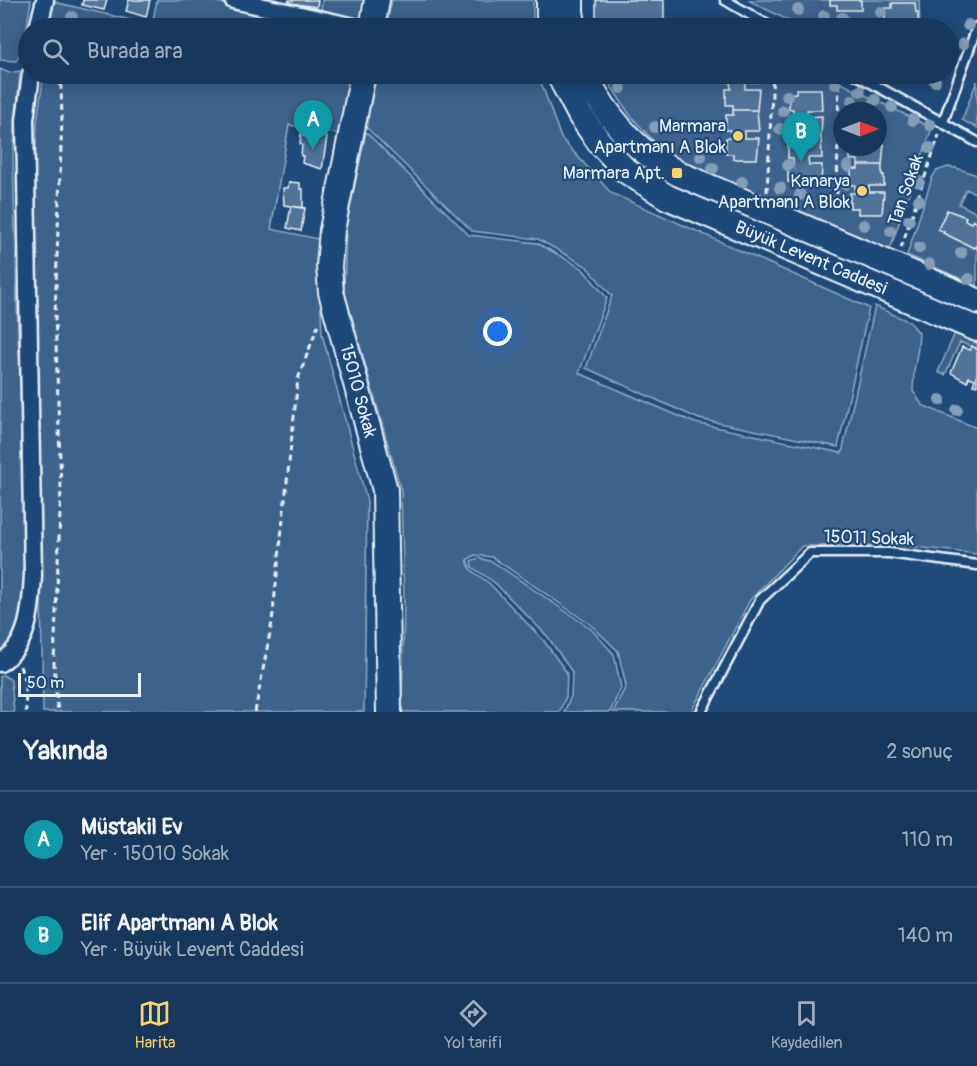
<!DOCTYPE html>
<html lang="tr">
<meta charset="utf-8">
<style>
:root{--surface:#17385c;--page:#244365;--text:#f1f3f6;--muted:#9eacbb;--line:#365272;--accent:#ffd166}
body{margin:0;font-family:Pangolin,sans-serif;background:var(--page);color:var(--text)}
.compass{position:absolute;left:833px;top:102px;width:54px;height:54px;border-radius:50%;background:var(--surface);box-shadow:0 3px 15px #0003;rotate:90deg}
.scale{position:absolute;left:18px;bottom:15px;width:123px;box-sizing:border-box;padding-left:6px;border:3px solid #e8f1f8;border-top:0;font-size:16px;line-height:21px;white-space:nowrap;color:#e8f1f8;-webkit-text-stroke:4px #1f4a7a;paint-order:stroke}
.you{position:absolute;left:498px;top:332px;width:21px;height:21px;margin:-15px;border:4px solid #fff;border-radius:50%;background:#1a73e8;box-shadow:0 0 0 9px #1a73e833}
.badge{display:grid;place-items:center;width:39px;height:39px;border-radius:50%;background:var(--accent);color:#fff;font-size:20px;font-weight:700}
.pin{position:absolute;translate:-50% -50px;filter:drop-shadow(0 2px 3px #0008)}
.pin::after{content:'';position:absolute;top:32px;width:21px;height:18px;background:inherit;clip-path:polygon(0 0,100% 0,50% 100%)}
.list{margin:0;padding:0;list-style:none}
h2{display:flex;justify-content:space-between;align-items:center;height:78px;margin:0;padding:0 24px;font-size:26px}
h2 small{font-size:20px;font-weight:400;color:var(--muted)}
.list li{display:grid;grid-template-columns:39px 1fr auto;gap:18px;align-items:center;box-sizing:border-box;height:96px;padding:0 24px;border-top:2px solid var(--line)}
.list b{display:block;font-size:22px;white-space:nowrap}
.list p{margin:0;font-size:20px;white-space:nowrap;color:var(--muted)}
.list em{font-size:20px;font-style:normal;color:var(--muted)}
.icon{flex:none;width:33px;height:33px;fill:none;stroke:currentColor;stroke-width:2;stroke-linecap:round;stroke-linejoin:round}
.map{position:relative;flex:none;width:977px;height:712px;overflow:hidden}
.search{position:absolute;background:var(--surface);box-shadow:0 3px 15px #0003;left:18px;right:18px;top:18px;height:66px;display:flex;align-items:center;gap:15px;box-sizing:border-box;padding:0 21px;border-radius:33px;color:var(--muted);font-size:22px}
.sheet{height:270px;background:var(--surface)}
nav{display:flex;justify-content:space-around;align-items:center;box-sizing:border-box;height:84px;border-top:2px solid var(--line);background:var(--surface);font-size:16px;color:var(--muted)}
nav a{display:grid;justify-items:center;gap:3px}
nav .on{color:var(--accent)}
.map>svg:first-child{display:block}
</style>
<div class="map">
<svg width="977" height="712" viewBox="0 0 977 712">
<rect width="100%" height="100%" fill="#1f4a7a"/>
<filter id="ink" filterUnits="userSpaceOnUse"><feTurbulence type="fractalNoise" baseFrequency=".0167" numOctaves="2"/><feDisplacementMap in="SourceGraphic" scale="12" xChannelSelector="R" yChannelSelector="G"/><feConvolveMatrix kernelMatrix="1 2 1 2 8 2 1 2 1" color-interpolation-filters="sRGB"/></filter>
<g filter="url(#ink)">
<path fill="#3c628c" stroke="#92aac2" stroke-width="1.5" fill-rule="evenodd" d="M0,0H31L24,45L16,61L0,60Z
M157,0H209L317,28H50L54,2L152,25Z
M322,0H365L361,19L321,10Z
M392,0H533V28H386Z
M748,0H919L920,28H803Z
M0,69L9,73L20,71L13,158L18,337L22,390L26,570L20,615L12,638L0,653Z
M44,74H354L343,135L289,125L271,229L318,239L322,334L367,501L364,712H43L34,190L37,122Z
M377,74H538L561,138L611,193L869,308L838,447L699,419L586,368L612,296L586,266L538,239L472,231L366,127Z
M603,74H823L932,128L889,252L667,156L630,115ZM842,111H878V147H842Z
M977,81V128L962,120Z
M366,132L469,235L537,243L582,268L607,298L579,373L695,423L842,453L875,306L910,322L919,333L918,348L914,371L913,391L922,405L977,428V554L898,545L802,546L750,600L691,712H613L626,686L618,651L591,625L492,557L475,555L467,560L471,570L490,584L544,641L567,673L566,697L559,712H402L404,602L401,490L344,290L346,227Z
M948,167L956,168L977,175V194L966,189L959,204L977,213V286L907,255L932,178L936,171Z
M958,326L977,334V349L960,342L945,375L938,372Z
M479,558L493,562L590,628L614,654L621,688L610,712H564L571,696L572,672L548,637L495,583L472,567L471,561Z
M3,675L11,680L14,712H0V677Z"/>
<path fill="#517399" stroke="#e8f1f8" stroke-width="1.5" d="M83,0H107L104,10L82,5Z
M129,0H150L146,17L126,11Z
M289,0H318L317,7L289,3Z
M596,0H664V27L596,28Z
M830,0H861V10H837V5H830Z
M892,3H915L916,13H918V23H903V28H890V23H885V8H892Z
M726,74H759V82H745V89H759L757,110H733V105H726V89H731L730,81L726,82Z
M796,89H821L822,110H807V117L822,116L821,137L796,138V133H789V117H793V109H789V94L796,93Z
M733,110H757L759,131H745V138H759L757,159H733V154H726V138H731L730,130H726V115H733Z
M878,116H882L884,137H878Z
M301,131L327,137L322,169L302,163L303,156H301L302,145L300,144Z
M821,137L822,158H808L809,165H822L821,186H796V182H788V166H793V158H788V142H796V138Z
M878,144H884L882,165H858V160H850V147H878Z
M858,165H882V175H884V186H869V192H884L882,214H858V208H850V193H855V185H851V169H858Z
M289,182L300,183V189H303V208L284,205L283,188H288Z
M291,206L305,208L301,231L287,228Z
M947,210L966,217L965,220L971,223L973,220L977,223V248L975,247L974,248L943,233L944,232L938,229Z
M972,346L977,349V386L973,385L975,379L969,377L967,382L951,373L962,347L970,350Z"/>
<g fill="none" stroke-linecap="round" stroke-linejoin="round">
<g stroke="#e8f1f8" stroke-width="13">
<path id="lane" d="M725,0L773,28
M855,74L977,142
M943,122L977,27
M701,712L760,600L810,553H889L977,565"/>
</g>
<g stroke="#e8f1f8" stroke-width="21">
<path id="street" d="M233,0L359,28
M38,28L45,0
M0,663C30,644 31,607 33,575L25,120L31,74"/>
</g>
<g stroke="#e8f1f8" stroke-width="28">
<path id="secondary" d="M549,0V28
M571,0V12L574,28
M372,28L377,0
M363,74L332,230L329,267L331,292L385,490L389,712
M559,74L561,79L580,115L600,143L626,171L667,197L977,329
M586,74C596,101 625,138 649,155C658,162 668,167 677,173L977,301"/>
</g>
<path stroke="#e8f1f8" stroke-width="3" stroke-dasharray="6 4.5" stroke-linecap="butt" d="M57,74L61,87L62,118L55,314L61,488L54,663L57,705L59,712
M767,192L773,74
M837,194L839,74
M901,248L939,135
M20,666L25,682L26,712
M255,712L272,622L298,379L318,325"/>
<use href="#lane" stroke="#1f4a7a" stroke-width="8"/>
<use href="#street" stroke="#1f4a7a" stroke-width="16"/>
<use href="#secondary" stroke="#1f4a7a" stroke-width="24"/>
</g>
<g fill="#849eb9">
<circle cx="798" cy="10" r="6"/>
<circle cx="881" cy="12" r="6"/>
<circle cx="824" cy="16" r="6"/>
<circle cx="72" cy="17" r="6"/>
<circle cx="842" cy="18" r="6"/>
<circle cx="968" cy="25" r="6"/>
<circle cx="963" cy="44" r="6"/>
<circle cx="935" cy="81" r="6"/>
<circle cx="835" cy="84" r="6"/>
<circle cx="621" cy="88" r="6"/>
<circle cx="860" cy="91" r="6"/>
<circle cx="787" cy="96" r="6"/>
<circle cx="875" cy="100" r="6"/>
<circle cx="852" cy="101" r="6"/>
<circle cx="892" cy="107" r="6"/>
<circle cx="783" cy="111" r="6"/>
<circle cx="913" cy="120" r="6"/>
<circle cx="930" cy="125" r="6"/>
<circle cx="655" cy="127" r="6"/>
<circle cx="780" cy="129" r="6"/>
<circle cx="791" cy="139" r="6"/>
<circle cx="930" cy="148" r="6"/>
<circle cx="701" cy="157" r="6"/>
<circle cx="788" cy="165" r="6"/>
<circle cx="848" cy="166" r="6"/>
<circle cx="713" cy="168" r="6"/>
<circle cx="742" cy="182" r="6"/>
<circle cx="919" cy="182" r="6"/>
<circle cx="845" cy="184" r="6"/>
<circle cx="780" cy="188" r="6"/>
<circle cx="800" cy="195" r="6"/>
<circle cx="919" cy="200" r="6"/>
<circle cx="909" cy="220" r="6"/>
<circle cx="864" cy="225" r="6"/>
<circle cx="891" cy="231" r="6"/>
<circle cx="919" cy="248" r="6"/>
<circle cx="961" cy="253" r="6"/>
<circle cx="929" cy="264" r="6"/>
<circle cx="969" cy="279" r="6"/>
<circle cx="940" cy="400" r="6"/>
<circle cx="957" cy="410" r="6"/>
</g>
</g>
<g fill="#ffd166" stroke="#1f4a7a" stroke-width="2">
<circle cx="738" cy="136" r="6"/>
<rect x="671" y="167" width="12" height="12" rx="3"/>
<circle cx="862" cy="191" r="6"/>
</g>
<g text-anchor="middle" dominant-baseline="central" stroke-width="4.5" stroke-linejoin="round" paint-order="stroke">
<g font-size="18" fill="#e8f1f8" stroke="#1f4a7a" text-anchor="end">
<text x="726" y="126">Marmara<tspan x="726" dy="21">Apartmanı A Blok</tspan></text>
<text x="665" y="173">Marmara Apt.</text>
<text x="850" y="181">Kanarya<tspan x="850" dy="21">Apartmanı A Blok</tspan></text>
</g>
<g font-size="18" fill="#e8f1f8" stroke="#1f4a7a">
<text transform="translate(906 190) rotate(-71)">Tan Sokak</text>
<text transform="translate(811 258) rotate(23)">Büyük Levent Caddesi</text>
<text transform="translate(358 391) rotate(75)">15010 Sokak</text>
<text transform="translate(869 538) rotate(2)">15011 Sokak</text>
</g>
</g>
</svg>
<svg class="compass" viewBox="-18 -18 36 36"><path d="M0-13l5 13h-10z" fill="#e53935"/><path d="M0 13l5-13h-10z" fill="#9eacbb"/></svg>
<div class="scale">50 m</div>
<div class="you"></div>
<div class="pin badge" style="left:313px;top:150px;background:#0f9aa8">A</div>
<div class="pin badge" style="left:801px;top:162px;background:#0f9aa8">B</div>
<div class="search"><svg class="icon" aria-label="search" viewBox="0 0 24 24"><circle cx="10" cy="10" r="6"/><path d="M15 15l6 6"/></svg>Burada ara</div>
</div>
<section class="sheet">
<h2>Yakında<small>2 sonuç</small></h2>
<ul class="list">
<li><span class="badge" style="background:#0f9aa8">A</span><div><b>Müstakil Ev</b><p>Yer · 15010 Sokak</p></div><em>110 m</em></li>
<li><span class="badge" style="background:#0f9aa8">B</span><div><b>Elif Apartmanı A Blok</b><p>Yer · Büyük Levent Caddesi</p></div><em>140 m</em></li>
</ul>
</section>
<nav>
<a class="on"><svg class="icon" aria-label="map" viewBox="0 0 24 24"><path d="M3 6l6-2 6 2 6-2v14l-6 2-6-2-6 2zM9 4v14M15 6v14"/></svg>Harita</a>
<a><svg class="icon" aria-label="directions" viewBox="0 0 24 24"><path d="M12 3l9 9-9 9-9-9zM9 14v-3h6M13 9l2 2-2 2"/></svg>Yol tarifi</a>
<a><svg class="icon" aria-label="saved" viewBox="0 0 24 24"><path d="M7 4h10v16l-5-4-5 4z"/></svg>Kaydedilen</a>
</nav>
